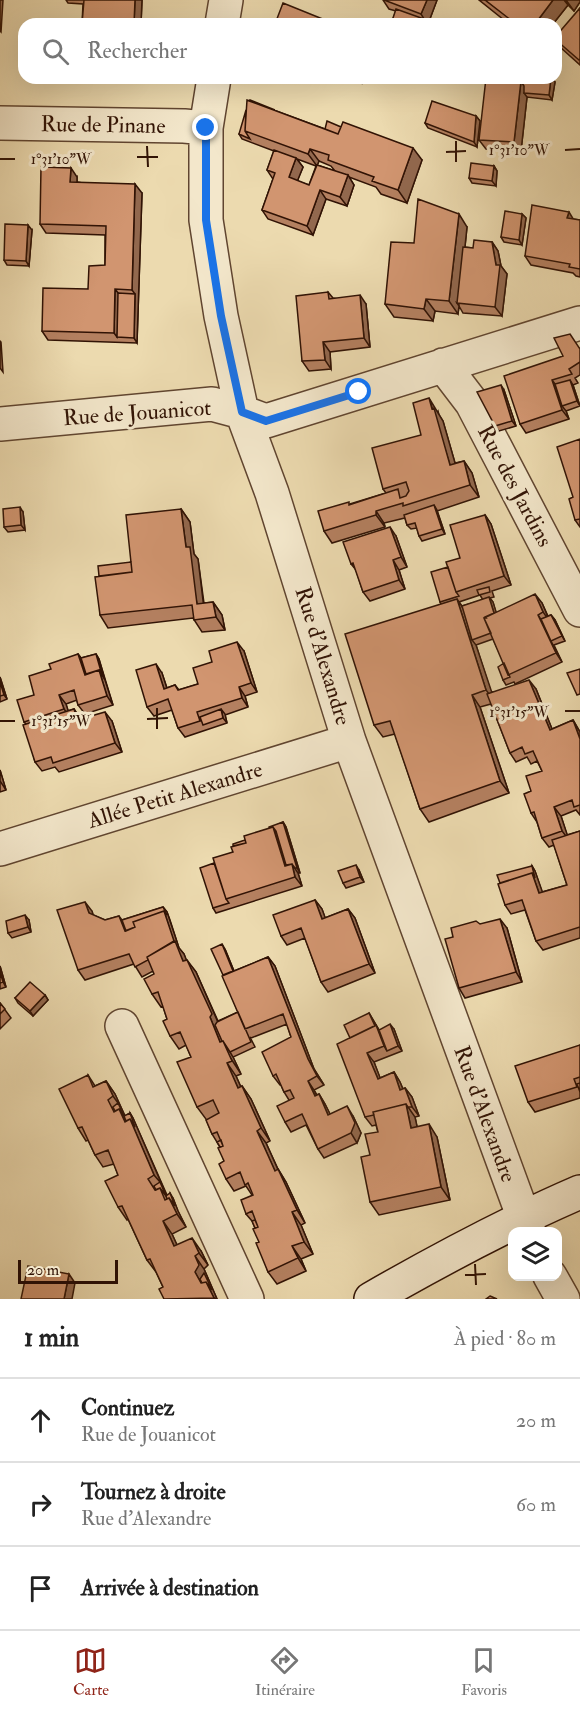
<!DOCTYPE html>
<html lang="fr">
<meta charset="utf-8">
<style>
:root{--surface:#fff;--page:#f2f2f2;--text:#222;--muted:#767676;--line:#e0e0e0;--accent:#8f2418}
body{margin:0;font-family:"IM FELL Double Pica",serif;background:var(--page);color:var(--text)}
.controls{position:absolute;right:18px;bottom:18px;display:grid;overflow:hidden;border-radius:12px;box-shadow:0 6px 24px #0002}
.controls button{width:54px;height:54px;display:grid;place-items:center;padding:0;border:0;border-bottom:2px solid var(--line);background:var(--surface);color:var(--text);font:30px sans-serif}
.scale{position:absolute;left:18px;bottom:15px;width:100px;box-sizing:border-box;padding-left:6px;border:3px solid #311305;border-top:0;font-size:16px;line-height:21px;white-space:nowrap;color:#311305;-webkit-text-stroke:4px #f3e7cb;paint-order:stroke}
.stop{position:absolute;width:18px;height:18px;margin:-14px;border:4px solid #1a73e8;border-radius:50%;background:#fff}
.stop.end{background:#1a73e8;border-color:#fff;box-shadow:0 2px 6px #0008}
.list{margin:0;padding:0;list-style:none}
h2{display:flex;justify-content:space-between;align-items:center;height:78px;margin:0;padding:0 24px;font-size:26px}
h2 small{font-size:20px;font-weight:400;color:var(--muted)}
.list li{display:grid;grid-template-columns:39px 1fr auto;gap:18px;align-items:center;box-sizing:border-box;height:84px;padding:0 24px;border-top:2px solid var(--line)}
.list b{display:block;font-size:22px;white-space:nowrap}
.list p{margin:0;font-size:20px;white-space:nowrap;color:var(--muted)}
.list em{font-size:20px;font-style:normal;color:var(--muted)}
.icon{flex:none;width:33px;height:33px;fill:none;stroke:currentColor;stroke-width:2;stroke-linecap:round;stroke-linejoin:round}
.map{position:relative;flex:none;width:580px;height:1299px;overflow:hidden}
.search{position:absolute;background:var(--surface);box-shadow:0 6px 24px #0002;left:18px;right:18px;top:18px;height:66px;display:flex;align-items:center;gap:15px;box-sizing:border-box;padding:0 21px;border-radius:18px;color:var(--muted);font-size:22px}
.sheet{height:330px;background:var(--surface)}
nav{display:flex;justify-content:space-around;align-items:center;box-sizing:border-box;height:84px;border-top:2px solid var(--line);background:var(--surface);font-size:16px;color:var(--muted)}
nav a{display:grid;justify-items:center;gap:3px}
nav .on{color:var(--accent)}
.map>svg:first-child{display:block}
</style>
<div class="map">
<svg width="580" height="1299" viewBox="0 0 580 1299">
<rect width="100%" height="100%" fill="#ecdaaf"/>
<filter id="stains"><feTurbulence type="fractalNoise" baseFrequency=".00333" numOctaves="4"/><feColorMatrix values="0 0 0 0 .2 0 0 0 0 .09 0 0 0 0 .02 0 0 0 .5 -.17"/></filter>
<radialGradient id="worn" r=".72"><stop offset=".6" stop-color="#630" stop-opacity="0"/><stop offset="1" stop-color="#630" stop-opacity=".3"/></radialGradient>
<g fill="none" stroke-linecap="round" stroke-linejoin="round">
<g stroke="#604530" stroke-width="36">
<path id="street" d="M222,24L226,0
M214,78L206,128V220L221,316L242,412L272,493L349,741L529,1232
M0,123L184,126L206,128
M443,365L472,403L580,610
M0,424L212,404L242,412L266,421L580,323
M0,849L349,741
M122,1026L247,1299
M550,1276L563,1299"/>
</g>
<g stroke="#311305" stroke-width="36">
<path id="secondary" d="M371,1299C439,1260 508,1223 580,1192"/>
</g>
<use href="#street" stroke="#f3e7cb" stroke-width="33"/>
<use href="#secondary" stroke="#f3e7cb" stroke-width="33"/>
</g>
<path fill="#b48060" stroke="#311305" stroke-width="1.5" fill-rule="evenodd" d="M66,0H142L141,24H82L83,4L68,3Z
M383,0H437L428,24H391L396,11L389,9Z
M479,0H580V2L574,11L568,5L553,24H509Z
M580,8V65L560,47L556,41Z
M348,78H364L362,83Z
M520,78H552L555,82L552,100L527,97L521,151L486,149L479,140L519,81Z
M276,111L325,129L422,160L407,203L381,194L376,187L349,177L354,185L347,206L326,199L313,235L268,219L262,210L273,179L267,170L274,151L242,139L239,134ZM297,159L316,166L309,185L297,181L303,167ZM319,161L331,166L335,171L317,165Z
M476,116L480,121L477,147L428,128L425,123Z
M494,166L497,171L496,186L472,183L469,178Z
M77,177V182L142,193L137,343L48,340L42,331L88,289L105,265V235L46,233L40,224Z
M522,214L526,218L522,245L504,242L501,237Z
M573,219L580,220V277L576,276L573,273L531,265L525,256Z
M467,227L465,247L473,248L492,242L498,251L501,266L507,274L502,316L463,313L459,306L458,314L435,311L433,321L394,317L385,304L414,243Z
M32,230L29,266L7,265L4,260Z
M328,292L333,298L366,304L370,347L330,352L331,369L309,371L302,361Z
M580,348V375L575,378L578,383L573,385L580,406L566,411L569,419L526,433L520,424L563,356Z
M504,390L516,426L499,431L495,426Z
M438,411L439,415L443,421L455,463L464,461L472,473L479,497L437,511L445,534L422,541L419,536L417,528L411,529L407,525L405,518L384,523L385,527L332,543L324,531L350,504L386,493L383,489Z
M580,439V527L575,520L573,497Z
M181,509L190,522L194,554L198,559L204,603L213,602L222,615L225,630L202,632L193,618L108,628L100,615L99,576L131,562Z
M23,512L25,530L8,532L4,527Z
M485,515L491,524L511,585L492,591L494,597L490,598L493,602L496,613L542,603L548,616L551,615L555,620L565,641L554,645L562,662L515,684L514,682L506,685L503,680L504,663L493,639L476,645L491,692L536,689L552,729L573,720L580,732V815L576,810L561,816L567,835L580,831V938L543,950L536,941L525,910L511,914L505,905L532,866L535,871L542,892L567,885L554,845L549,847L542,838L537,822L531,813V791L542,771L537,761L531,764L527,757L516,762L510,753L491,704L480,707L509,793L429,822L420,809L395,734L383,737L374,725L441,604L440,602L448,567L460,558ZM480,595L483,600L462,606L459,602Z
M396,536L407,567L399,570L405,589L370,601L363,592L356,570L351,564Z
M244,651L257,692L245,696L248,707L225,715L227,723L185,737L178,728L172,710L154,716L147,707L162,673L167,688L175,685L179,690L198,684Z
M78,654L81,658L96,654L99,659L113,705L85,714L78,705L77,700L66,704L68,711L74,709L80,719L112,721L122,752L59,772L55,767L42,771L35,762L26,724L24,722L34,695L51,669Z
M0,677L7,699L0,702Z
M0,770L6,790L0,792Z
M283,822L286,827L300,873H298L302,886L216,913L213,908L214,863L233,852L245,840Z
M359,870L364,882L346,888L343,883Z
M315,900L322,909L325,918L348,909L355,918L375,973L328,992L321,982L305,938L287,945L281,936Z
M163,907L167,912L170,920L179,948L184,954L186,960L196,972L218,1021L238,1012L223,975L225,949L234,971L268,957L275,966L314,1069L324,1085L314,1090L317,1095L319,1094L325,1104L330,1114L353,1116L361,1133L357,1143L324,1158L318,1149L306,1125L291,1132L285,1122L289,1100L284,1092L281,1085H280L273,1076L291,1037L287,1024L251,1038L250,1037L255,1047L233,1057L241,1074L236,1076L241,1087L242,1086L251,1099L270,1141L266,1143L278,1169L286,1182L305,1223L301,1225L313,1254L301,1259L306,1271L277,1284L268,1272L255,1228L252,1221L246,1214L252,1195L246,1186L234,1191L226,1179L224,1161L220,1147L212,1134L206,1119L197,1107L191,1057L186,1045L179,1049L170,1036L167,1019L163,1006L161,1007L152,994L154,974L153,971L142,977L134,964L85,980L78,970L92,911L93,915L105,920L119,916L122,920Z
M29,920L31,932L12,938L8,933Z
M480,924L507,928L522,982L465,998L459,988L453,937Z
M0,966L6,987L0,989Z
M45,995L48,1000L33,1016L18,1003L15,998Z
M0,1003L11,1018L0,1029Z
M369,1013L379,1030L394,1029L402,1051L374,1062L380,1078L394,1072L400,1082L403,1089L405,1088L412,1097L419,1116L415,1117L417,1127L437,1137L450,1200L379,1215L370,1202V1155L378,1132L376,1125L372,1126L365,1117L350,1038Z
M580,1045V1098L535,1112L528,1102Z
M88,1075L95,1086L106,1081L115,1094L125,1116L130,1113L133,1118L167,1195L173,1198L178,1211L186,1227L172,1234L177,1245L201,1251L208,1265L204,1269L217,1299H164L163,1287L156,1272L147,1260L128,1219L127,1220L118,1207V1175L114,1164L103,1167L95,1155L88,1140L86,1141L78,1128Z"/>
<path fill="#92684e" stroke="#311305" stroke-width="1.5" d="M0,0H3L1,32L0,31Z
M135,0H142L141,24H134Z
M427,0H437L428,24H423L424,19L421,14Z
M553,0H564L568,5L553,24H535Z
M566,0H580V2L574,11Z
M359,78H364L362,83Z
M551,78L555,82L552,100L549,95Z
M521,81L528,91L524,93L527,97L521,151L514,142Z
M476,116L480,121L477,147L474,142Z
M413,148L422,160L407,203L398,190Z
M310,149L319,161L317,166L308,154Z
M296,158L303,167L295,187L289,177Z
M494,166L497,171L496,186L492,181Z
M71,168L77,177V192L70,182Z
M348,175L354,185L347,206L340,197Z
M135,184L142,193L137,343L134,338L135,294L132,290Z
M320,190L326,199L313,235L307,226Z
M569,212L575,222L567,218Z
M459,214L467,227L459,304L457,303L459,306L458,314L449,301Z
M522,214L526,218L522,245L519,240Z
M28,225L32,230L29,266L26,261Z
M492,242L498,251L501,266L507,274L502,316L495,307L496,265Z
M115,289L122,298L117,337L114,333Z
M360,295L366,304L370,347L364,338Z
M426,299L435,311L433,321L424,309Z
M0,341L1,342L3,372L0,368Z
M323,342L330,352L331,369L325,360Z
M552,380L559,389L562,406L566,411L569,419L562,410Z
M570,380L573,385L580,406L577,401Z
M501,385L504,390L516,426L512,421Z
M429,398L443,421L459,477L450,465Z
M464,461L472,473L479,497L470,485Z
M434,505L437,510L445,534L442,529Z
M20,507L23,512L25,530L21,525Z
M181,509L190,522L194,554L198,559L205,617L197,604L186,547Z
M376,511L384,523L385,527L376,515Z
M485,515L491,524L511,585L504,576Z
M390,527L396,536L407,567L401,557Z
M393,560L399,570L405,589L399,580Z
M535,594L542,603L550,622L543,612Z
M489,597L493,602L498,618L494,613Z
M457,599L465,611L472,640L476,645L495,702L486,690Z
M213,602L222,615L225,630L216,617Z
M538,615L544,624L551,641L562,662L556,653Z
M551,615L555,620L565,641L562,636Z
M237,642L244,651L257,692L251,683Z
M78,654L85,663L88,679L85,675Z
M96,654L99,659L105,680L102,675Z
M156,664L162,673L170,698L164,689Z
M99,670L105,680L113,705L107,696Z
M0,677L7,699L4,695L0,682Z
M529,680L536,689L556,739L550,730Z
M239,687L245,696L248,707L242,698Z
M59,695L66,704L71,719L64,709Z
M472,695L480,707L509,793L500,781Z
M74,709L80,718L84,730L77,720Z
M221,709L225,714L227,723L223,718Z
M105,712L112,721L122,752L115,743Z
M573,720L580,732V739Z
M0,770L6,790L0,781Z
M554,807L561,816L569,840L562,831Z
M283,822L286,827L300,873L297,868Z
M273,827L279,836L288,870L285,866Z
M292,864L298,873L302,886L295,877Z
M356,865L359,870L364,882L360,877Z
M532,866L535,871L546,902L539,893L532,873Z
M315,900L322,909L329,928L322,919Z
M85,902L92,911L95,922L89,913Z
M163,907L167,912L179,948L184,954L192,974L183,961L175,946L164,911Z
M348,909L355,918L375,973L369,964Z
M25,915L29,920L31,932L28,927Z
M500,919L507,928L522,982L516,972Z
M222,944L225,949L238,981L234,976Z
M268,957L275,966L314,1069L324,1085L317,1076L308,1059Z
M187,960L196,972L220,1027L230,1051V1052L233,1057L241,1074L220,1042Z
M0,966L6,987L3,982L0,972Z
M45,995L48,1000L33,1016L30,1011Z
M369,1013L382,1035L387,1051L384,1046Z
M390,1024L394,1029L402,1051L398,1046Z
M367,1053L374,1062L384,1088L378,1079Z
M227,1063L236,1076L247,1101L238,1088Z
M394,1072L400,1082L407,1099L400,1090Z
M106,1081L115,1094L131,1129L125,1122L119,1109L118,1103L113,1096Z
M308,1081L314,1090L321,1105L315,1096Z
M242,1086L251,1099L270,1141L261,1128Z
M405,1088L412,1097L419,1116L412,1107Z
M319,1094L325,1104L335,1124L328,1115Z
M406,1104L415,1117L420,1140L411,1128Z
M347,1106L353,1116L361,1133L357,1143L351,1133Z
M130,1113L133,1118L169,1201L166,1196L160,1182L154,1175L130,1119Z
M429,1124L437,1137L450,1200L441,1187Z
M257,1131L266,1143L284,1183L275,1171Z
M278,1169L286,1182L305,1223L297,1210Z
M170,1193L173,1198L178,1211L186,1227L177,1214L169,1198Z
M292,1212L301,1225L313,1254L304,1242Z
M163,1221L172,1234L183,1258L174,1246Z
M192,1238L201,1251L208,1265L199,1253Z
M292,1246L301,1259L306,1271L298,1258Z
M195,1256L204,1269L217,1299L214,1298L206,1282L207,1279L201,1283L195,1272Z
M69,1274L75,1283L72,1299H64Z"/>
<path fill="#d19570" stroke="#311305" stroke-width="1.5" d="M84,0H135L134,24H82Z
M384,0H427L421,14Z
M485,0H553L535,24H516Z
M283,3L335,24H275Z
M580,8V59L579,60L556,40V36Z
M396,9L424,19L423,24H391Z
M486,78L521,81L514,142L479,140Z
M520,78H551L549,95L524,93V86L521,81H519Z
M247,100L338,134L343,122L413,148L398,190L372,181L374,177L328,160L329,155L310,149L308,154L245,131Z
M250,100L275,110L249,101Z
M432,101L476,116L474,142L425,123Z
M246,110L245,131L250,139L239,134Z
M327,121L341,127L338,134L325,129Z
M274,150L296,158L289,177L309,185L317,165L348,175L340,197L320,190L307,226L262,210L275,173L267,170Z
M471,163L494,166L492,181L469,178Z
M41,167L71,168L70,182L135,184L132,290L115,289L114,333L42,331L43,288L88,289L89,266L105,265L106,226L40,224Z
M418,199L459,214L449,301L426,299L424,309L385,304L391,242L414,243Z
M532,205L569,212L567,218L580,220V269L569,267L570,264L525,256Z
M505,211L522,214L519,240L501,237Z
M5,224L28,225L26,261L4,260Z
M474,240L492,242L496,265H500L495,307L457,303L463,247L473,248Z
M328,292L329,299L360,295L364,338L323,342L325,360L302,361L296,296Z
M118,293L135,294L134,338L117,337Z
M570,334L580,349V362L569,369L572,374L552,380L562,410L520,424L504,376L563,356L554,338Z
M570,380L577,401L562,406L555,384Z
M501,385L512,421L495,426L477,392Z
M429,398L432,409L434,408L450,465L464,461L470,485L403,506V503L376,511V515L324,531L318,511L349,502V505L398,489L400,498L406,496L409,491L406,482L383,489L372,448L421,435L413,403Z
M580,439V519L575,520L569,499L573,497L557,447Z
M434,505L442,529L419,536L415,523L407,525L404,515Z
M20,507L21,525L4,527L3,509Z
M181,509L186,547H190L197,604L213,602L216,617L194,620L192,605L100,615L95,577L132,572L126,515Z
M485,515L504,576L456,592L446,562L460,558L450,525Z
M390,527L401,557L393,560L399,580L363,592L353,563L351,564L343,542Z
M131,562L132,572L99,576L98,566Z
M448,567L456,592L459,596L440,602L431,572Z
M489,587L490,592L479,595L477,590Z
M535,594L543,612L538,615L556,653L508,675L484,618Z
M489,597L494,613L485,617L486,618H484L491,633L472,640L462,606Z
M457,599L486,690L472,695L500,781L420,809L390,721L374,725L345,634Z
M551,615L562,636L551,641L541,619Z
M237,642L251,683L239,687L242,698L197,712L200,721L178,728L168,699L147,707L136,670L156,664L164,689L175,685L178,690L198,684L193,668L212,662L209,651Z
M78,654L85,675L99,670L107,696L78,705L74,690L59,695L64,709L24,722L17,700L34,695L29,676L51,669L49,664Z
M96,654L102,675L99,670L86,674L81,658Z
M504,663L510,677L503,680L498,667Z
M580,669V694L577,695L567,673Z
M529,680L550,730L573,720L580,739V805L574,807L572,800L554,807L562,831L542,838L534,812L531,813L524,794L531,791L526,776L542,771L533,751L525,754L522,747L510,753L487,694Z
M0,682L4,695L0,696Z
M74,709L77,720L105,712L115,743L53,763L51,757L35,762L23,725Z
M221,709L223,718L203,725L200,717Z
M283,822L297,868H295L292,864L286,865L276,831L273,827L269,828V827Z
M273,827L285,866L292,864L295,877L226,899L213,858L233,852L231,847L246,843L244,836Z
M580,831V927L536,941L522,900L505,905L498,884L532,873L539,893L567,885L552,840Z
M245,840L246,843L233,846V844Z
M214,863L226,899L229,903L213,908L200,868Z
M356,865L360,877L343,883L338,871Z
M532,866L535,878L532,873L500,883L497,875Z
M315,900L322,919L348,909L369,964L321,982L301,928L281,936L273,915Z
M85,902L89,913L105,920L119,916L125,931L135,927L133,922L164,911L174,941L147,957L148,960L135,967L129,954L78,970L57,910Z
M163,907L167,915L164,911L133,922L135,927L126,931L122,920Z
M25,915L28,927L8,933L6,921Z
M500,919L516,972L459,988L445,939L453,937L451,928L476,921L480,924Z
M175,941L183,961L187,960L212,1014L210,1017L220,1042L223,1041L232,1061L227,1063L238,1088L242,1086L261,1128L257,1131L275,1171L278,1169L297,1210L292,1212L304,1242L292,1246L298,1258L268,1272L256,1243L259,1242L253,1229L258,1227L252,1211L246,1214L241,1200L253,1195L248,1183L245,1185L240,1172L226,1179L219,1164L224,1161L218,1148L223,1146L217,1132L212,1134L206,1120L219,1113L213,1100L197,1107L177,1062L191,1057L180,1032L170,1036L163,1021L167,1019L158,992L152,994L144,979L154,974L147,957Z
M222,944L233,971L223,975L211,949Z
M268,957L308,1059L317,1076L308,1081L315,1096L319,1094L328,1115L347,1106L355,1123L351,1133L318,1149L302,1114L285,1122L277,1106L294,1098L290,1090L284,1092L276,1074L273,1076L262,1052L291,1037L283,1014L245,1029L222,976Z
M0,972L3,982L0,983Z
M30,982L45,995L30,1011L15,998Z
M0,1003L5,1009L0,1014Z
M238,1012L251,1042L230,1052L223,1041H222L215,1025L217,1022Z
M369,1013L375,1026L350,1038L344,1025Z
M390,1024L398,1046L387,1051L379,1030Z
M376,1025L384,1046L367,1053L378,1079L394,1072L400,1090L405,1088L412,1107H408L406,1104L373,1112L374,1115L365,1117L337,1044Z
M580,1045V1077L574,1079L577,1087L528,1102L515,1066Z
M88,1075L93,1087L106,1081L113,1096L108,1100L114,1112L119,1109L125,1122L130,1119L154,1175L148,1179L155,1190L160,1188L165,1200L169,1198L177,1214L163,1221L174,1246L192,1238L199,1253L195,1256L199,1265L195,1272L201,1283L206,1282L214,1298L164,1299L159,1289L163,1287L150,1259L147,1260L122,1206L118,1207L105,1181L118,1175L108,1150L95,1155L82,1127L78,1128L59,1089Z
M580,1083V1092L577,1084Z
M118,1103L124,1116L119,1109L115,1111L113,1107Z
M406,1104L411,1128L429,1124L441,1187L370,1202L361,1157L370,1155L365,1134L378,1132L373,1112Z
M130,1113L135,1127L130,1119L126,1121L124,1116Z
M221,1140L223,1146L220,1147L217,1142Z
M160,1182L166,1196L160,1188L156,1190L154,1186Z
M170,1193L175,1206L169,1198L167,1199L166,1196Z
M255,1220L258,1227L255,1228L252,1221Z
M28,1266L69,1274L64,1299H21Z
M204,1273L212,1290L206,1282L202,1283L200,1279Z
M490,1296L497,1299H486Z"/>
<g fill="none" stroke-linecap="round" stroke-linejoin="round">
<path stroke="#1a73e8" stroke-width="8" d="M206,128V220L221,316L242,412L266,421L359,392"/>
</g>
<path fill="none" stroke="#311305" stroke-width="2" d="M456,141V162M147,146L148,167M565,150L580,149M446,152L466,151M137,157H158M0,159H15M157,708V729M565,711H580M147,719L168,718M0,721H15M475,1264L476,1285M465,1275L486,1274"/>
<g text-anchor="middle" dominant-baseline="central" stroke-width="6" stroke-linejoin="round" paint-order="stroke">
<g font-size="22" fill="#311305" stroke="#f3e7cb">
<text transform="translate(103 125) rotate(1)">Rue de Pinane</text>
<text transform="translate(137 413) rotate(-4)">Rue de Jouanicot</text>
<text transform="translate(515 486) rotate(62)">Rue des Jardins</text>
<text transform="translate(323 656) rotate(73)">Rue d'Alexandre</text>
<text transform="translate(175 795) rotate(-17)">Allée Petit Alexandre</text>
<text transform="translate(485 1114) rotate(70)">Rue d'Alexandre</text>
</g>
</g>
<g font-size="15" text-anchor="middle" fill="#311305" stroke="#f3e7cb" stroke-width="6" stroke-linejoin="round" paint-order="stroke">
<text x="519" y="155">1°31'10"W</text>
<text x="61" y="164">1°31'10"W</text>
<text x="519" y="717">1°31'15"W</text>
<text x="61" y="726">1°31'15"W</text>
</g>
<rect width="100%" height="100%" filter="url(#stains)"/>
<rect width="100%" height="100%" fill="url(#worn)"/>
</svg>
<div class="controls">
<button><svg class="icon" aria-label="layers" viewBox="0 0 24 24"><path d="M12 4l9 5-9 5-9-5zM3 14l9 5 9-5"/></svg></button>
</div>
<div class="scale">20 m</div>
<div class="stop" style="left:359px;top:392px"></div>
<div class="stop end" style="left:206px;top:128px"></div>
<div class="search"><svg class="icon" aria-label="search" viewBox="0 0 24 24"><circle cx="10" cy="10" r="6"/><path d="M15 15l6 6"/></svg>Rechercher</div>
</div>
<section class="sheet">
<h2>1 min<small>À pied · 80 m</small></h2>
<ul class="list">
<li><svg class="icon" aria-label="ahead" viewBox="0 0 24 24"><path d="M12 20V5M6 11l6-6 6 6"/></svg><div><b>Continuez</b><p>Rue de Jouanicot</p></div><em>20 m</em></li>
<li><svg class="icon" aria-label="right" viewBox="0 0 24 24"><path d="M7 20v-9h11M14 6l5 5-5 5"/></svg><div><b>Tournez à droite</b><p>Rue d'Alexandre</p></div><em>60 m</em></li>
<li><svg class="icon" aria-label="arrive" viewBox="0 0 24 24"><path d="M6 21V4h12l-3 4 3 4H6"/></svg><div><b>Arrivée à destination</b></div></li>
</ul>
</section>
<nav>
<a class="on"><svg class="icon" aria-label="map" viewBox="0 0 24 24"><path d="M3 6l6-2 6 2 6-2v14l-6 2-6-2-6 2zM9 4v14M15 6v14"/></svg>Carte</a>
<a><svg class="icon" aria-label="directions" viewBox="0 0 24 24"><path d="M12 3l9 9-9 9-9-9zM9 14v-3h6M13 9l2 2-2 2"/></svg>Itinéraire</a>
<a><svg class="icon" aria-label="saved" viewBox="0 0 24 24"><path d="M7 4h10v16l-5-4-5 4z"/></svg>Favoris</a>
</nav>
